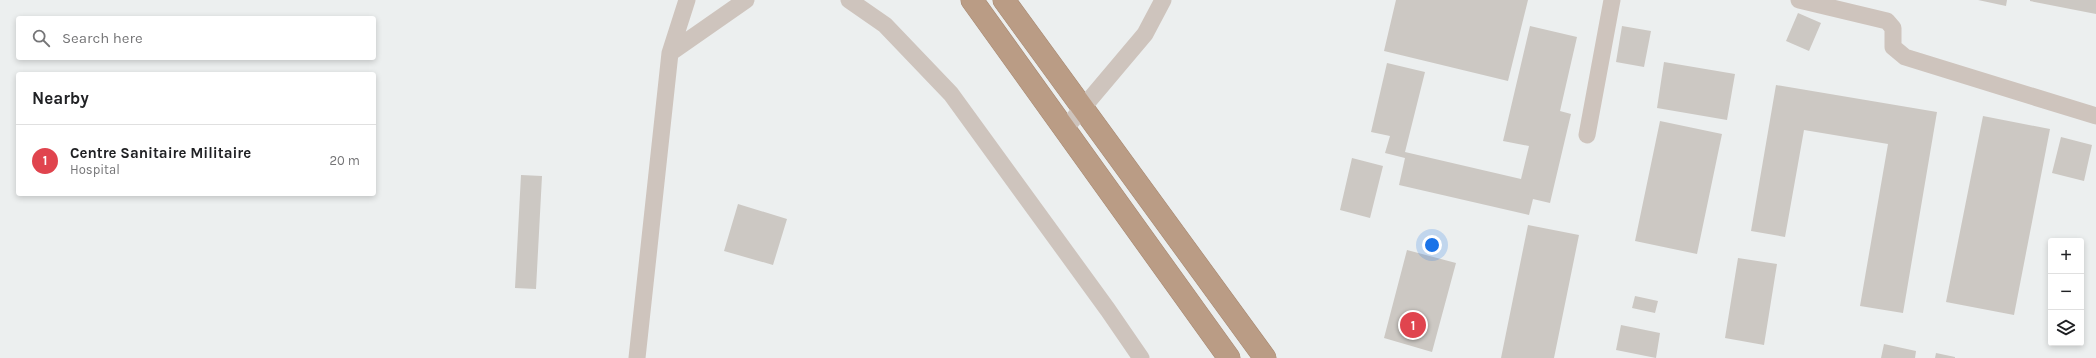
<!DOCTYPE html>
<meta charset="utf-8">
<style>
:root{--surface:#fff;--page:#f6f6f6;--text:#202124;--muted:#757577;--line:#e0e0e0;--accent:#d6781f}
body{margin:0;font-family:Karla,sans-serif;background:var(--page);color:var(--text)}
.controls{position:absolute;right:12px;bottom:12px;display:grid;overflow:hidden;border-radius:4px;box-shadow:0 2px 6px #0003}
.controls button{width:36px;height:36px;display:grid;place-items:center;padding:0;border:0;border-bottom:1px solid var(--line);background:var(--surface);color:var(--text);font:20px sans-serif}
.you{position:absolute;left:1432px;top:245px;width:14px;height:14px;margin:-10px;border:3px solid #fff;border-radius:50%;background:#1a73e8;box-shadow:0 0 0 6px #1a73e833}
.badge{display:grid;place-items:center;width:26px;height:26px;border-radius:50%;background:var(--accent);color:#fff;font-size:13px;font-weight:700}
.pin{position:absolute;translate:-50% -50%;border:2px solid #fff;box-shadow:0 1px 4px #0006}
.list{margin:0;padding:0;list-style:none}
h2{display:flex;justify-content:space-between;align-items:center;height:52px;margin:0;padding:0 16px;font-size:17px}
h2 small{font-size:13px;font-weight:400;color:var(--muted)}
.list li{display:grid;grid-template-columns:26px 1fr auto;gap:12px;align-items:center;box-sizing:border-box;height:72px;padding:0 16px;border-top:1px solid var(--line)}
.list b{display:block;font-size:15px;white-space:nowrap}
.list p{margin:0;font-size:13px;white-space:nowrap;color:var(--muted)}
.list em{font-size:13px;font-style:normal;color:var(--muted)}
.icon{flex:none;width:22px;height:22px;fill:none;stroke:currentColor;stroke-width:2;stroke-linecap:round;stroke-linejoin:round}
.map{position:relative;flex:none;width:2096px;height:358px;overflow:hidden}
.search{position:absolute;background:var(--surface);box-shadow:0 2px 6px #0003;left:16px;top:16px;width:360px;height:44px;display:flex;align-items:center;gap:10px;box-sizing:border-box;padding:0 14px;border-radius:4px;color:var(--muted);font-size:15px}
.panel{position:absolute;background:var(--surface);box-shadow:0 2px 6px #0003;left:16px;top:72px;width:360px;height:124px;border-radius:4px}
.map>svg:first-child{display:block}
</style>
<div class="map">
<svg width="2096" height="358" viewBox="0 0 2096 358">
<rect width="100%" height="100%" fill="#ecefef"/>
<path fill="#ccc8c3" d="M1396,0H1528L1508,81L1384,51Z
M1978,0H2007L2006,6Z
M2096,0V14L2030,1V0Z
M1798,13L1821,23L1809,51L1786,41Z
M1530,26L1577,37L1560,111L1571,114L1550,203L1533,199L1529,215L1399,185L1405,158L1385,153L1390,136L1371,132L1387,63L1425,72L1405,152L1521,179L1529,146L1503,141Z
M1622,26L1651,31L1644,67L1616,62Z
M1664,62L1735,74L1727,120L1657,108Z
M1776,85L1937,112L1903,313L1860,306L1888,144L1804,130L1785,237L1751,231Z
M1983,116L2050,129L2014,315L1946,302Z
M1660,121L1722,134L1697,254L1635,241Z
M2061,137L2092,145L2084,181L2052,173Z
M1352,158L1383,166L1370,218L1340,210Z
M521,175L542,176L536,289L515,288Z
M738,204L787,219L773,265L724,251Z
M1528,225L1579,235L1554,358H1501Z
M1407,250L1456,263L1432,352L1384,338Z
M1738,258L1777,264L1764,345L1725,338Z
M1635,296L1658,301L1655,313L1632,308Z
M1621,325L1660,333L1656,358L1616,350Z
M1884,344L1916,351L1915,358H1881Z
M1936,353L1955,357V358H1935Z"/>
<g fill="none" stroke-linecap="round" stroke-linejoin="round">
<g stroke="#a68871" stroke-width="23">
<path id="highway" d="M972,0L1229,358
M1004,0L1265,358"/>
</g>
<path stroke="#cec4bd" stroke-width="17" d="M849,0L885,25L951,94L1108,310L1141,358
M1799,0L1887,21L1893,28V47L1905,57L2096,116
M670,53L746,0
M1064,130L1145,34L1163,0
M1587,135L1612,0
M637,358L670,53L687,0"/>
<use href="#highway" stroke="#ba9c85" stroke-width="22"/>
</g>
</svg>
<div class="controls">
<button>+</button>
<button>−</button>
<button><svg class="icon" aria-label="layers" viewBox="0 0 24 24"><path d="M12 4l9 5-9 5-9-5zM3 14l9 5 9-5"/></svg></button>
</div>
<div class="you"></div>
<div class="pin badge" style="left:1413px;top:325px;background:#e0444e">1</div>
<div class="search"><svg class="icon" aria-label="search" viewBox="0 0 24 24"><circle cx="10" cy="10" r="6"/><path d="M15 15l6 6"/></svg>Search here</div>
<section class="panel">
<h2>Nearby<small></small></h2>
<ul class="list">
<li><span class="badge" style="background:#e0444e">1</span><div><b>Centre Sanitaire Militaire</b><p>Hospital</p></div><em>20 m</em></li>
</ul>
</section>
</div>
